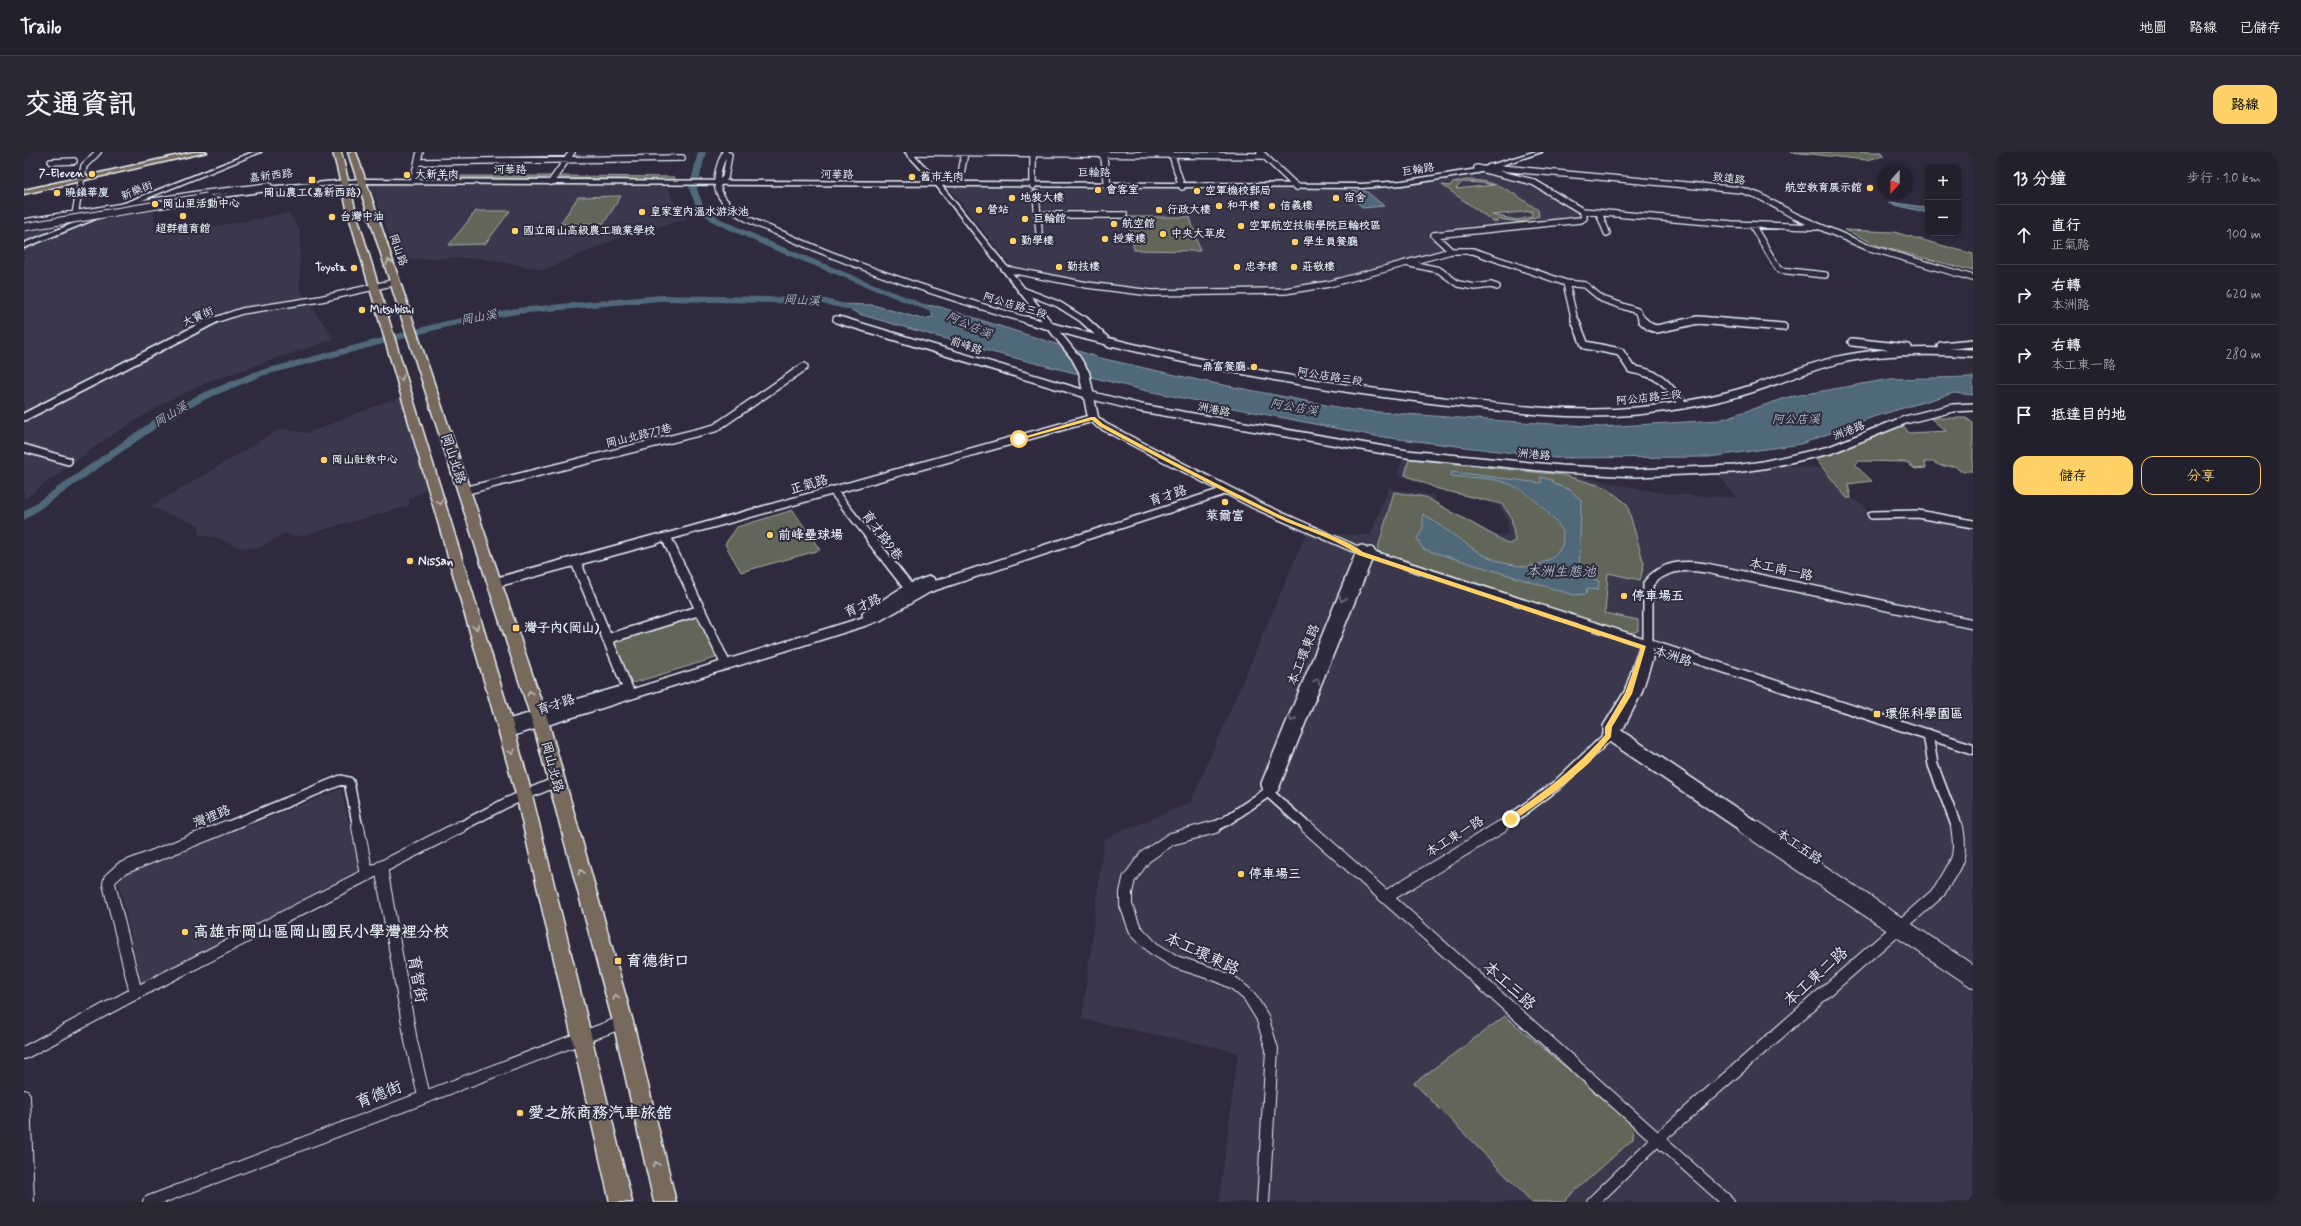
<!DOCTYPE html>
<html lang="zh-TW">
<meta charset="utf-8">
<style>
:root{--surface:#23202e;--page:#2b2836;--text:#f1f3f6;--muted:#a3a3aa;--line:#403e4a;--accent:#ffd166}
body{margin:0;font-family:Mynerve,"LXGW WenKai TC",sans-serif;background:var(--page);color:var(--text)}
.controls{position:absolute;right:12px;top:12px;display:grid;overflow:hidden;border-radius:8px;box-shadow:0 2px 6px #0003}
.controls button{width:36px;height:36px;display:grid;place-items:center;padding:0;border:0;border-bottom:1px solid var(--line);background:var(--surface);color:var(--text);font:20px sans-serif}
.compass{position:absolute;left:1853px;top:12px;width:36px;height:36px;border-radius:50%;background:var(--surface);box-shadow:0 2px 6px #0003;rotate:201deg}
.stop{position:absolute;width:12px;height:12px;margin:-9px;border:3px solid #ffd166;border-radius:50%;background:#fff}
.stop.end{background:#ffd166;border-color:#fff;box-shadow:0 1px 4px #0008}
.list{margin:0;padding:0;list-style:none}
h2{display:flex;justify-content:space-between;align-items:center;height:52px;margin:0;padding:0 16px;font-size:17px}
h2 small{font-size:13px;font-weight:400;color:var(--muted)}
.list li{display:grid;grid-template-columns:26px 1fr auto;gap:12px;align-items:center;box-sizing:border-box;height:60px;padding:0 16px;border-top:1px solid var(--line)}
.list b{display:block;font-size:15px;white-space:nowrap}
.list p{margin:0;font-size:13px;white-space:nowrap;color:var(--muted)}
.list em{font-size:13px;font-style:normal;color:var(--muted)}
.actions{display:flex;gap:8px;padding:12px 16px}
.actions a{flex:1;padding:9px 0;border:1px solid var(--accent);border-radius:12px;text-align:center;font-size:14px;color:var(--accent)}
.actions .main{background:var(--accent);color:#111}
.icon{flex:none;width:22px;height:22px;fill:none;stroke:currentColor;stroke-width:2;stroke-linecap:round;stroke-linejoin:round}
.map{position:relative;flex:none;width:1949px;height:1050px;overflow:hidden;border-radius:12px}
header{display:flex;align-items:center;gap:24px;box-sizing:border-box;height:56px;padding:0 20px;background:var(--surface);border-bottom:1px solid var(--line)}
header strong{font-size:19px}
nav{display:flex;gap:22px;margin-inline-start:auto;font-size:14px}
.intro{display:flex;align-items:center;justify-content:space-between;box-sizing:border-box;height:96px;padding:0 24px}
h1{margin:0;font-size:28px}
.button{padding:10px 18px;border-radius:12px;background:var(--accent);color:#111;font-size:14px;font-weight:700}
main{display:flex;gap:24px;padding:0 24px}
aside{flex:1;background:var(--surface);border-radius:12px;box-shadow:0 2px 6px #0003}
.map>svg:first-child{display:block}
</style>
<header>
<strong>Trailo</strong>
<nav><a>地圖</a><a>路線</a><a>已儲存</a></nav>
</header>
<div class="intro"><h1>交通資訊</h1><a class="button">路線</a></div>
<main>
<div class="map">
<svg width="1949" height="1050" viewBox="0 0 1949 1050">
<rect width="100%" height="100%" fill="#2f2a3d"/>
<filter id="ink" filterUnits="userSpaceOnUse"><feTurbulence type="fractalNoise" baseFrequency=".025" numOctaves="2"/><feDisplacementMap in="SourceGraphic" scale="8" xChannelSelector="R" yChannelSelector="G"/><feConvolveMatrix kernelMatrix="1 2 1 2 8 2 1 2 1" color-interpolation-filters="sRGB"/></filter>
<g filter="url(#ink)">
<path fill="#3b384e" d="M1467,22L1509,31L1544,56L1557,60L1556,67L1403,81L1418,98L1346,116L1305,129L1261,137L1125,140L1041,128L987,113L925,36L1316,38L1384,33Z
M346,32L643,34L653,55L663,67L597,85L520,118L456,106L374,107Z
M130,59L131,78L158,80L265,61L276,79V138L310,187L186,229L143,249L82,287L0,347V81Z
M380,245L403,336L385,347V354L272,385L262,381L235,396H215L195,386L175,383V373L126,355L256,277L284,281L364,249Z
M1380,304L1540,321L1636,341L1713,346L1689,316L1748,307L1769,314L1800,316L1821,340L1849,362L1893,360L1949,369V1050H1195L1214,900L1058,867L1080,687L1167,650L1282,382L1346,383L1365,336L1411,344V349L1472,383L1484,382L1483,368L1475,354L1413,337L1373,323Z
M317,637L336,719L117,831L95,729L98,724Z"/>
<path fill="#626658" stroke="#a5aca8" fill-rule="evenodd" d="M1767,0H1858L1860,4L1842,8Z
M396,24H526L521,26H400Z
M537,24L651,25L650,28L536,26Z
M1442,28C1474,28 1489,41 1514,58L1515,64L1497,70L1473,67L1475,69L1470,70L1418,33L1426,34L1429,31ZM1438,30L1458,31L1470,33L1432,37ZM1509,59L1507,65L1493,68L1468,63Z
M597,44L580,71L536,72L554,45Z
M452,59H486L461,92L425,93Z
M1103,65H1166L1176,99L1110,98Z
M1821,78L1870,80L1949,102V119L1855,94Z
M1906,266H1942L1949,271V319H1936L1931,314H1917L1909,310H1900L1902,316L1891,317L1882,310L1835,309L1831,313L1848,329L1824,332L1827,346H1823L1790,305L1877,271L1885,281L1922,279Z
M1385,307L1538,323L1581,335L1603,352L1620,412L1616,428L1584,421L1581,461L1614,468V479L1604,481L1353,399L1370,340L1401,345L1485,392L1491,389L1487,365L1478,352L1414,337L1381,323Z
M769,358L796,398L717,420L701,392L713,375Z
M675,463L693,503L691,506L609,531L605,530L589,490Z
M1481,864L1610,973L1609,987L1539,1050H1508L1390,931Z"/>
<path fill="#50687a" stroke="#8d9fac" d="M1342,39L1360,54L1339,56L1322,40Z
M1866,50L1899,55L1904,61L1864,51Z
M814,152L849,153L898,167L909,165L907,159L894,152L916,155L1076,206L1174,228L1328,258L1464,268L1578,275L1695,268L1765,245L1866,227L1949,225V243L1930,241L1849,265L1777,292L1685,305L1531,306L1351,284L1123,239L971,201L838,163Z
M1428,320L1517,331V325L1528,328L1530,332L1546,338L1557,348L1555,419L1563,426L1575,429L1574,438L1563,437L1562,442L1550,443L1399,397L1393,387L1399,376V362L1457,402L1479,411L1502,415L1516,412L1531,404L1538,394L1539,379C1525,360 1503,337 1480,330C1464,325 1443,326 1427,324Z"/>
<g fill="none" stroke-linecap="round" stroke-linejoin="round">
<path fill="#50687a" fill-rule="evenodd" d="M674,0H682L673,37L679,53L695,66L749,91L917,159L909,161L743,95L689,70L673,56L665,37Z
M636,143L798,146L836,156L831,159L798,152L636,149L493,162L423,175L238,224L182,247L139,271L0,368V359L131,267L174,243L230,220L422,169L493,156Z"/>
<g stroke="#e8f1f8" stroke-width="8">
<path id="minor-far3" d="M701,0C695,14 689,30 697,44C709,64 737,73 758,82C839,118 921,144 1006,169
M885,0L1240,4
M1009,0V34
M1079,0L1084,34
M1147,0L1158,35
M1236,0L1273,35
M27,10L50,9
M395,10L658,6
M1466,15L1717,38L1735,44L1771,64L1843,95L1949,126
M1453,16L1509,30L1558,59L1708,72L1792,75
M937,22L941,0
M389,29L396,0
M527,30L548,0
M694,32L701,26L705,3
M1012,42L1015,80
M1575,61L1583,81
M51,62L60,14L74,0
M1014,63H1100
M0,70L174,42L245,34
M1728,73L1755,118L1801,123
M1427,99L1410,83L1557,68L1560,66L1559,61
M1382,111L1415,118L1434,132L1451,135L1467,133L1473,135
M981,117L1063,133L1127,141L1261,139L1305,132L1427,99H1449L1542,131L1561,133L1578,147L1613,159L1619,169
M1542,131L1551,169
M998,138L1034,152L1061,169
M812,167L819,169
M188,169L218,159L296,147L372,130
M1671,169H1683"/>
</g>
<g stroke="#e8f1f8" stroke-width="10">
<path id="minor-far2" d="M815,168L1065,243L1117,256L1383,302L1537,317L1612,321L1710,317L1739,313L1806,298L1881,268L1929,256L1949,255
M1003,168C1137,206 1273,232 1411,248C1478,256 1546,265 1613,259C1652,255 1690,249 1727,237C1756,228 1784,215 1814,208C1858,198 1904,198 1949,201
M1060,168L1086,192
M1551,168L1561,193L1596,200L1607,217C1639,223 1640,229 1660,253
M1618,168L1626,175L1633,177L1674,168L1759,175
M1828,190L1884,196
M1917,194L1949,191
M0,265L190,168
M0,296L44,309
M440,339L691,276L780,215
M809,339L848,388
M1848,363L1894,362L1949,372
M629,388L642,385
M644,388L642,385L1069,266
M1050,388L1201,339"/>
</g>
<g stroke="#e8f1f8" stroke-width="12">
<path id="minor-far1" d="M643,387L702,513
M847,387L888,440
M552,410L606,542
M470,431L633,387
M843,463L884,437L906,429
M583,487L677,458
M481,573L604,537
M1584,575L1734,676
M1584,580V575L1605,541L1620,496L1624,491
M483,581L842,469L855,464L904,436L1053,387
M1904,582L1909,613L1933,676
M1585,584L1721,676
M200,676L317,628L325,630L334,676
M434,676L482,651L532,630
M1188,676L1202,669L1250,636L1346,400
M1284,676L1245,641L1242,632L1338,398
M1475,676L1533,633L1596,573L1613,540L1624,506V432C1639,413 1660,413 1682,416L1949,472"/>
</g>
<g stroke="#e8f1f8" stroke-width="14">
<path id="minor" d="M334,675L343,723
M1191,675L1147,687L1121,705L1105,727L1102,741V753L1111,777L1129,796L1152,810L1195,824L1211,832L1225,844L1238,865L1248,897L1239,1050
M1283,675L1704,1050
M1719,675L1949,829
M1732,675L1949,820
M357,715L387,889L400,944
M1362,745L1477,675
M112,841L85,732L86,727L97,717L202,675
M0,901L112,841L436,675
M0,944L4,1050
M125,1050L599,870
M1569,1050L1634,987L1915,740C1931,711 1939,710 1933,675"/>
</g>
<g stroke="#e8f1f8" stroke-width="3">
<path id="tertiary" d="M229,0H237L0,96V91Z
M1509,0H1518L1454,21L1378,33L1337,36L338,31L252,38L183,47L180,45L252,34L338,27L1337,32L1378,29L1453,17Z"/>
</g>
<g stroke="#e8f1f8" stroke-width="3">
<path id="secondary" d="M881,0H888L914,29L1055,204L1065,220L1074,265L1081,271L1237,351L1333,394L1949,592V602L1325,398L1229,356L1073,275L1064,266L1055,220L1048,207L910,31Z"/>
</g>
<g stroke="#e8f1f8" stroke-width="3">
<path id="primary" d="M169,0H183L0,42V38Z
M309,0H317L333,64L489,573L508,643L608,1050H586L492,643L473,573L325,64Z
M324,0H332L525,572L609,870L652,1050H630L589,870L509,572Z"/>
</g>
<use href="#minor-far3" stroke="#2f2a3d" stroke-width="5.5"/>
<use href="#minor-far2" stroke="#2f2a3d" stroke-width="7"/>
<use href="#minor-far1" stroke="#2f2a3d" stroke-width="9"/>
<use href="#minor" stroke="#2f2a3d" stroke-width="12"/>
<use href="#tertiary" fill="#2f2a3d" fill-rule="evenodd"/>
<use href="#secondary" fill="#2f2a3d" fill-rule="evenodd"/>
<use href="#primary" fill="#77695c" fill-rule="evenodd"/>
<path stroke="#e8f1f8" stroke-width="1.5" stroke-dasharray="3.5 2" stroke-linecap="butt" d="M0,3L3,0"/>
<g stroke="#e8f1f8" stroke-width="9" stroke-linecap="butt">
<path id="tertiary-bridge" d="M0,75L183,45"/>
</g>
<use href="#tertiary-bridge" stroke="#2f2a3d" stroke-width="7"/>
</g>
<defs><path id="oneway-chevron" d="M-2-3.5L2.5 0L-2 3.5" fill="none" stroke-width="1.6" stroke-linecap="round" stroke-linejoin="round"/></defs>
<g stroke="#bbbbba">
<use href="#oneway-chevron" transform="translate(365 110) rotate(-109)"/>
<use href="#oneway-chevron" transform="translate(377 226) rotate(73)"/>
<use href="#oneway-chevron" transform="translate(416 350) rotate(73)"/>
<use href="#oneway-chevron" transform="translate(452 475) rotate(74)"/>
<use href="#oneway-chevron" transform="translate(506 541) rotate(-108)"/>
<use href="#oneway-chevron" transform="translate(488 600) rotate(74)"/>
<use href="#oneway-chevron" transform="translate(557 720) rotate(-105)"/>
<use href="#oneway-chevron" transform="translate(592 845) rotate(-105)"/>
<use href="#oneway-chevron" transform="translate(632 1012) rotate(-103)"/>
</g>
<g stroke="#70707e">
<use href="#oneway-chevron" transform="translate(1318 447) rotate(112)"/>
<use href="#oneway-chevron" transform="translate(1293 529) rotate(-68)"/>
<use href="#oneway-chevron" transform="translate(1268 567) rotate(112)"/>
</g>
</g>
<path fill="#ffd166" d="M1067,265H1071L1079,272C1138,304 1198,335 1258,364C1283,376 1318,384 1339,400L1622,494L1608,542L1588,575L1587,585L1564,612L1535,637L1489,669H1484V665C1520,640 1552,616 1581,583V575L1601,541L1617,497L1334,403C1315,388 1278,377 1254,366C1194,337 1135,306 1075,274L1068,268L996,288L992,287Z"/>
<g fill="#ffd166" stroke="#2f2a3d" stroke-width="1.5">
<circle cx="68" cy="22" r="4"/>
<circle cx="383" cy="23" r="4"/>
<circle cx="888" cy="25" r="4"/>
<rect x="284" y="24" width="8" height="8" rx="2"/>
<circle cx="1846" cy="36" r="4"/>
<circle cx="1074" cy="38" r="4"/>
<circle cx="1173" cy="39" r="4"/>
<circle cx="33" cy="41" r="4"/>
<circle cx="988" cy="46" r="4"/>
<circle cx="1312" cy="46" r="4"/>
<circle cx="131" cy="52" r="4"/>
<circle cx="1195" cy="54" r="4"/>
<circle cx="1248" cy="54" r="4"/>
<circle cx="955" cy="58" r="4"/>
<circle cx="1135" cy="58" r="4"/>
<circle cx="618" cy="60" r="4"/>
<circle cx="159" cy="64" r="4"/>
<circle cx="308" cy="65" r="4"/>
<circle cx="1001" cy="67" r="4"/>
<circle cx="1090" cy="72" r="4"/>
<circle cx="1217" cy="74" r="4"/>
<circle cx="491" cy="79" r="4"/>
<circle cx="1139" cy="82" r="4"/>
<circle cx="1081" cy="87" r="4"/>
<circle cx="989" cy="89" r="4"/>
<circle cx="1271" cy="90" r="4"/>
<circle cx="1035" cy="115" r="4"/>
<circle cx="1213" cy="115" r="4"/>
<circle cx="1270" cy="115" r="4"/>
<circle cx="330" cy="116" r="4"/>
<circle cx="338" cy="158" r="4"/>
<circle cx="1230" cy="215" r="4"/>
<circle cx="300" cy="308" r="4"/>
<circle cx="1201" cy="350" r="4"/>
<circle cx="746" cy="383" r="4"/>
<circle cx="386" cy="409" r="4"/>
<circle cx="1600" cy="444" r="4"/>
<rect x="488" y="472" width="8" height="8" rx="2"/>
<rect x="1849" y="558" width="8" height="8" rx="2"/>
<circle cx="1217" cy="722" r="4"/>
<circle cx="161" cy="780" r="4"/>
<rect x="590" y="805" width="8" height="8" rx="2"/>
<circle cx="496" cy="961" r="4"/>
</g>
<g text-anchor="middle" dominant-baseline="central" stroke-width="4" stroke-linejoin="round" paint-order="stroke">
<g font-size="11" fill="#e8f1f8" stroke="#2f2a3d">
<text x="486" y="18">河華路</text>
<text transform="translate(1394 18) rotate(-9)">巨輪路</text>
<text x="1070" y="21">巨輪路</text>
<text transform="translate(813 23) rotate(1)">河華路</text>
<text transform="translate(247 24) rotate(-7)">嘉新西路</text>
<text transform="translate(1705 27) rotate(7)">致遠路</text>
<text transform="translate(113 39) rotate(-22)">新樂街</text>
<text transform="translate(374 98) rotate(71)">岡山路</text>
<text transform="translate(991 154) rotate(17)">阿公店路三段</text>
<text transform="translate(174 165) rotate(-24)">大寶街</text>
<text transform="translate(942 194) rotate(19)">前峰路</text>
<text transform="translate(1306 225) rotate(9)">阿公店路三段</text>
<text transform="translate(1625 246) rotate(-6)">阿公店路三段</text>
<text transform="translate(1190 258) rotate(11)">洲港路</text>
<text transform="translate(1825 279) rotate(-21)">洲港路</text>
<text transform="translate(615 284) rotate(-14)">岡山北路77巷</text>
<text transform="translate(1510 303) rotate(5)">洲港路</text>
</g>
<g font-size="11" font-weight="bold" fill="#e8f1f8" stroke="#2f2a3d" text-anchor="start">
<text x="60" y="22" text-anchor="end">7-Eleven</text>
<text x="391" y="23">大新羊肉</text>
<text x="896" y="25">舊市羊肉</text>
<text x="1838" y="36" text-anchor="end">航空教育展示館</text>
<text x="1082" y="38">會客室</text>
<text x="1181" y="39">空軍機校郵局</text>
<text x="41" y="41">曉鎮華廈</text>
<text x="288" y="41" text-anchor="middle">岡山農工(嘉新西路)</text>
<text x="996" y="46">地裝大樓</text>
<text x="1320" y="46">宿舍</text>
<text x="139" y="52">岡山里活動中心</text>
<text x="1203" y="54">和平樓</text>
<text x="1256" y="54">信義樓</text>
<text x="963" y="58">營站</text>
<text x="1143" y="58">行政大樓</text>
<text x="626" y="60">皇家室內溫水游泳池</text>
<text x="316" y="65">台灣中油</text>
<text x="1009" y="67">巨輪館</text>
<text x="1098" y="72">航空館</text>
<text x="1225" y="74">空軍航空技術學院巨輪校區</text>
<text x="159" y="77" text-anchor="middle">超群體育館</text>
<text x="499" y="79">國立岡山高級農工職業學校</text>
<text x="1147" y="82">中央大草皮</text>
<text x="1089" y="87">授業樓</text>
<text x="997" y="89">勤學樓</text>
<text x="1279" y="90">學生員餐廳</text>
<text x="1043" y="115">勤技樓</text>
<text x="1221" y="115">忠孝樓</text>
<text x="1278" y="115">莊敬樓</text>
<text x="322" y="116" text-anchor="end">Toyota</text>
<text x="346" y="158">Mitsubishi</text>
<text x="1222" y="215" text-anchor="end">鼎富餐廳</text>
<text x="308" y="308">岡山社教中心</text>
</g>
<g font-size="12" font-style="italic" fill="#abbac6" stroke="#2f2a3d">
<text transform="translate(778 149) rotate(3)">岡山溪</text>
<text transform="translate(455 166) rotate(-10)">岡山溪</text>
<text transform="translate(945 174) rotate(24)">阿公店溪</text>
<text transform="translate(1270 256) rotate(10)">阿公店溪</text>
<text transform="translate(147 263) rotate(-31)">岡山溪</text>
<text x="1772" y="268">阿公店溪</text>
</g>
<g font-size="13" fill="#e8f1f8" stroke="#2f2a3d">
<text transform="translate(429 307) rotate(72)">岡山北路</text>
<text transform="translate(785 333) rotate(-16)">正氣路</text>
<text transform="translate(1144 344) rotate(-18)">育才路</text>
<text transform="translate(858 384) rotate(53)">育才路9巷</text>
<text transform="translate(1757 418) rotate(12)">本工南一路</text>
<text transform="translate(839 454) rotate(-23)">育才路</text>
<text transform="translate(1280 503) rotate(-68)">本工環東路</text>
<text transform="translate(1649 505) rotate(18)">本洲路</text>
<text transform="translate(532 553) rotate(-18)">育才路</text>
<text transform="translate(528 615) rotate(75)">岡山北路</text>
<text transform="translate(188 665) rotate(-22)">灣裡路</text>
<text transform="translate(1431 685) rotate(-32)">本工東一路</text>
<text transform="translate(1775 695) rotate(34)">本工五路</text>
</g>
<g font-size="13" font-weight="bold" fill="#e8f1f8" stroke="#2f2a3d" text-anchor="start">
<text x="1201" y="364" text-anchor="middle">萊爾富</text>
<text x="754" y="383">前峰壘球場</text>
<text x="394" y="409">Nissan</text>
<text x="1608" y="444">停車場五</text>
<text x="500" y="476">灣子內(岡山)</text>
<text x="1861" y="562">環保科學園區</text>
<text x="1225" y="722">停車場三</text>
</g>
<g font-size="14" font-style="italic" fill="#abbac6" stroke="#2f2a3d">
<text x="1537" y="420">本洲生態池</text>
</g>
<g font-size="16" font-weight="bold" fill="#e8f1f8" stroke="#2f2a3d" text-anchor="start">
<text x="169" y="780">高雄市岡山區岡山國民小學灣裡分校</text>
<text x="602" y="809">育德街口</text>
<text x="504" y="961">愛之旅商務汽車旅舘</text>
</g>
<g font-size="16" fill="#e8f1f8" stroke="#2f2a3d">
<text transform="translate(1178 802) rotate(25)">本工環東路</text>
<text transform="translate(1792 825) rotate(-42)">本工東二路</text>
<text transform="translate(393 827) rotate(80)">育智街</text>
<text transform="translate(1485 834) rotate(42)">本工三路</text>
<text transform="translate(355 943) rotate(-21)">育德街</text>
</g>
</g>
</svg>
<div class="controls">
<button>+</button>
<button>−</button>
</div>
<svg class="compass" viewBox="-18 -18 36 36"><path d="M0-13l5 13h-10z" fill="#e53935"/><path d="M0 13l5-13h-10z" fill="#a3a3aa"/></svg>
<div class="stop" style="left:995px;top:287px"></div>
<div class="stop end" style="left:1487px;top:667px"></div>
</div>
<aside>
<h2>13 分鐘<small>步行 · 1.0 km</small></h2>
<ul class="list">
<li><svg class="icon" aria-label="ahead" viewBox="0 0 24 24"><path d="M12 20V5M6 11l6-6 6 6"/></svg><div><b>直行</b><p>正氣路</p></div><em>100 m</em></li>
<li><svg class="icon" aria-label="right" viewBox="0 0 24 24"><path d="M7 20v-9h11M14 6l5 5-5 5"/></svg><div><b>右轉</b><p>本洲路</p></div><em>620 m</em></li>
<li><svg class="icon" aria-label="right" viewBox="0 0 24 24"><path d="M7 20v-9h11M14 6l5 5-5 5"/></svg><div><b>右轉</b><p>本工東一路</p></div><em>280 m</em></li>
<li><svg class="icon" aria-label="arrive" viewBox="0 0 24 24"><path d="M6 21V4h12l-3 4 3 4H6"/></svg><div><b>抵達目的地</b></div></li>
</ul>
<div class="actions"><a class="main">儲存</a><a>分享</a></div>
</aside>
</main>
